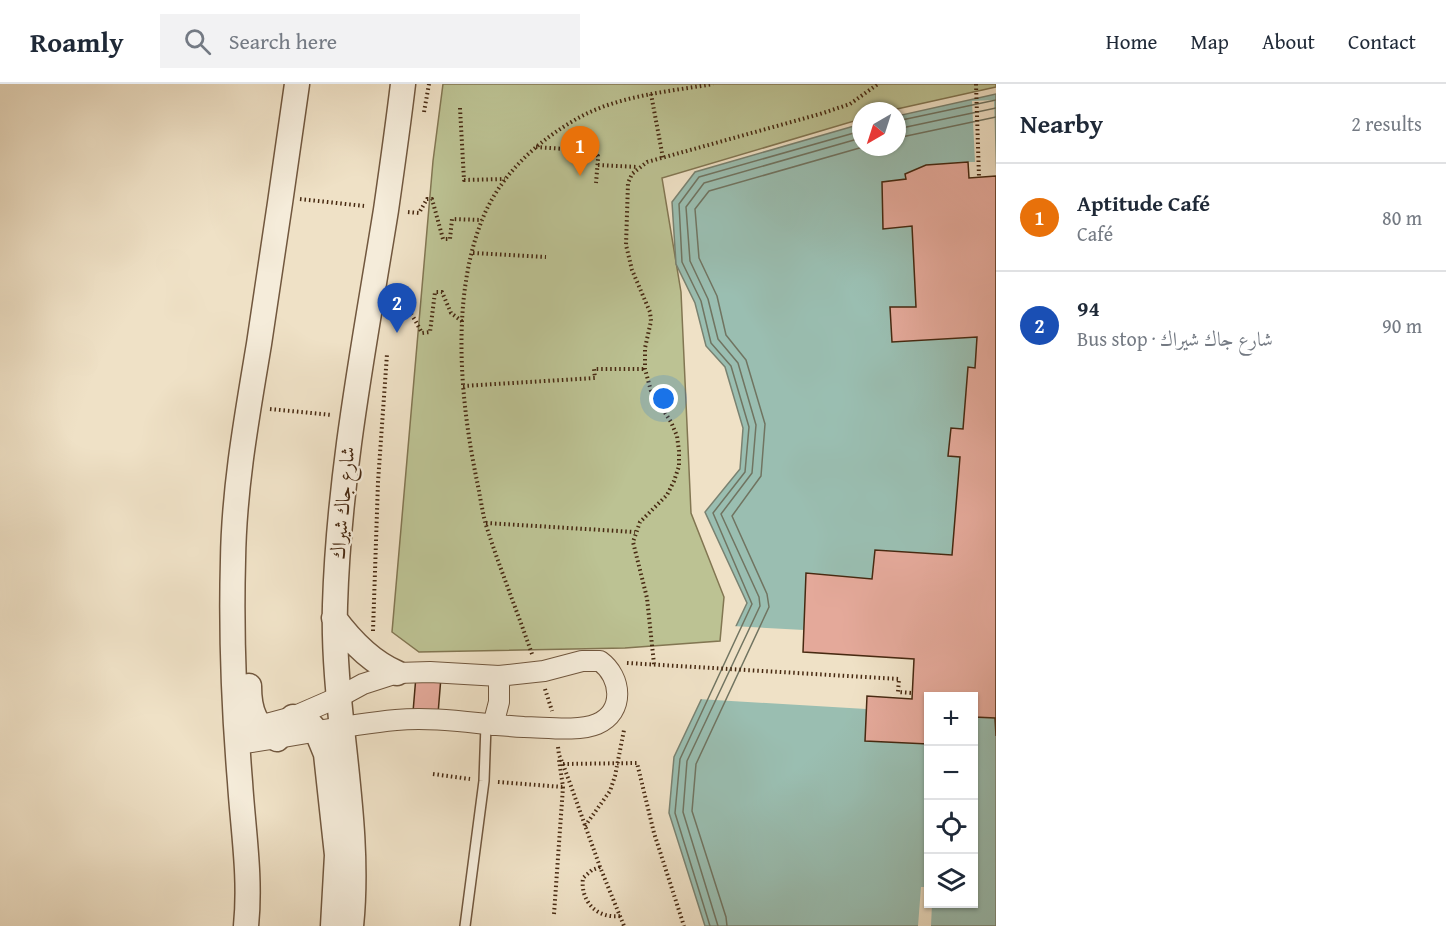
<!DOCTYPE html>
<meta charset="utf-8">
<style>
:root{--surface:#fff;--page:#f2f2f3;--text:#1f2937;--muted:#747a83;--line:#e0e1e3;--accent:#8f2418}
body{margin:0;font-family:"Gentium Book Plus",Amiri,serif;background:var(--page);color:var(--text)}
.controls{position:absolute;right:18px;bottom:18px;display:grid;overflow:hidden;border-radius:0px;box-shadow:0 2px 4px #0004}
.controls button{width:54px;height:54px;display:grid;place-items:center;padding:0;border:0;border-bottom:2px solid var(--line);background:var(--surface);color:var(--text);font:30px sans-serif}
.compass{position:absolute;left:852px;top:18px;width:54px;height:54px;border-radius:50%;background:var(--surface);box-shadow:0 2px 4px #0004;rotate:219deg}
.you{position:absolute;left:664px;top:315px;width:21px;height:21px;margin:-15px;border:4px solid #fff;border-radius:50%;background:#1a73e8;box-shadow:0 0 0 9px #1a73e833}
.badge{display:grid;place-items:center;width:39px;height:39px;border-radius:50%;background:var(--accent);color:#fff;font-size:20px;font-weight:700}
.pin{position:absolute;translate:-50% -50px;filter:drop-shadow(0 2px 3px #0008)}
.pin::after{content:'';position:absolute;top:32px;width:21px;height:18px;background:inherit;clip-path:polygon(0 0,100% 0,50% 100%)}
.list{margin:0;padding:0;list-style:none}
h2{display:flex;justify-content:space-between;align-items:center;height:78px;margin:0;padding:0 24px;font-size:26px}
h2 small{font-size:20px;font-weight:400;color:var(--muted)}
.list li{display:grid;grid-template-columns:39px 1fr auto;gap:18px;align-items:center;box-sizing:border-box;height:108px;padding:0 24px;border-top:2px solid var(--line)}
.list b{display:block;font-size:22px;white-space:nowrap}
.list p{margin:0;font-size:20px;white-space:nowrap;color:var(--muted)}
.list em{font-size:20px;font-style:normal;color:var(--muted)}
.icon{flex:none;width:33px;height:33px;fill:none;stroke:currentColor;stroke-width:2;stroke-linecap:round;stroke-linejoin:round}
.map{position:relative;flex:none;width:996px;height:842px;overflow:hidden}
header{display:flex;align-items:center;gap:36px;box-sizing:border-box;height:84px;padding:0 30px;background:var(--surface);border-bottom:2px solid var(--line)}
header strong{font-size:28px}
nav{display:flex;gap:33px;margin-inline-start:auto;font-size:21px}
.search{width:420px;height:54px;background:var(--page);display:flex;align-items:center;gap:15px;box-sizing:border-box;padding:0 21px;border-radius:0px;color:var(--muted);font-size:22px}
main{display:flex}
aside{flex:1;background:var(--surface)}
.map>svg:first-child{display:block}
</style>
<header>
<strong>Roamly</strong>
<div class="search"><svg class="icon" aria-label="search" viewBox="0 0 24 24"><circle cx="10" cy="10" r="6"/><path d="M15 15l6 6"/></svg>Search here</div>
<nav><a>Home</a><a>Map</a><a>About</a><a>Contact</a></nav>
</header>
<main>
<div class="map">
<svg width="996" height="842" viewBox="0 0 996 842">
<rect width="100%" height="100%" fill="#efe1c6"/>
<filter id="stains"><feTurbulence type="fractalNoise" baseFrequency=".00333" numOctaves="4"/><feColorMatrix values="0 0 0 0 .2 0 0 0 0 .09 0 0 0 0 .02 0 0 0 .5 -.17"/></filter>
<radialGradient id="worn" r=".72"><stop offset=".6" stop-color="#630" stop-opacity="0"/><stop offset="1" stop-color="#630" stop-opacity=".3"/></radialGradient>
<path fill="#bcc293" stroke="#827652" stroke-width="1.5" d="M443,0H996V3L888,27H861V35L662,94L681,208L691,429L724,513L720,557L625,564L419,568L392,548L433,77Z"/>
<path fill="#9abeb1" stroke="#798271" stroke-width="1.5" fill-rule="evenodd" d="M996,10V842H705L669,729L674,673L747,519L705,428L740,385L743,344L725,283L706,262L695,219L676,180L672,118L695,88L861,40V63H897V32ZM928,612H974V820H928Z"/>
<path fill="#efe1c6" d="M994,16L996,92L969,94L968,78H975L972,17Z
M732,542L804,546L803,568L914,575L912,615L867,612L866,625L698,615Z
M921,803H928V820H932L931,842H918Z"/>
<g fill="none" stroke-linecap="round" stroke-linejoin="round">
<path stroke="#707461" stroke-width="1.5" d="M897,37L996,16
M897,45L996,24
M897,54L996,33
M710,842L675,729L680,675L752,520L713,429L745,388L749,343L731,282L711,259L701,217L682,178L679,120L699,93L861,47
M718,842L683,728L687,677L760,522L759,513L721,430L752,389L756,341L738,279L718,255L708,215L690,177L686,123L704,99L861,54
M727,842L726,833L692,727L696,680L769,523L767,510L732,432L761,392L765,340L746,276L726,251L717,212L699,174L695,125L709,107L863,63"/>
</g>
<path fill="#e4a99a" stroke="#472911" stroke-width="1.5" d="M968,78L969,94L996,92V652L995,634L974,633V612H928V660L865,657L867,612L912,615L914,575L803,568L806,489L872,495L875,466L952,471L960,373L948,372L951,344L963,345L968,283L975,284L977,253L892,258L890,223H916L912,142L883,145L882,98L906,95L905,90L926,81Z
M417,580L442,581L437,642L412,640Z"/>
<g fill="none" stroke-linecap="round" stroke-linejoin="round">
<g stroke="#71573e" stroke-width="12">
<path id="service" d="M465,842L484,697L486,641"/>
</g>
<g stroke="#71573e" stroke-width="22">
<path id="minor" d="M493,641L499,618V592
M238,660C291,653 343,641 396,636C438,632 482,641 524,643C544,643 578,648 597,640C625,628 622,593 600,577H582L544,587L499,592L430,588L397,589L363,600L339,613L293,633L248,645"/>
</g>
<g stroke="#71573e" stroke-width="27">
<path id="tertiary" d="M334,534C351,557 371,578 397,589
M249,602C249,627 255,643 277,655
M293,633L310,640L317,648L326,670L337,771L333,842
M246,842C251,793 243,746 240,698C234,625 231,548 233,476C234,403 247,332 259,260C272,173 285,87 297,0
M351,842C362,735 332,628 335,521C339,388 365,257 386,126C392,84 398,42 403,0"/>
</g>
<path stroke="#472911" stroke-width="4" stroke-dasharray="1.5 3" stroke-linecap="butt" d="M976,0L979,93
M651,10L663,74
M460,24L464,96L505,95
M424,28L429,0
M536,63L593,67L598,72V75L596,99
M598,81L638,83
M300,115L364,122
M408,128L419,129L427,115H432L443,155H450L452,135L482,136
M473,169L546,173
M392,211C407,220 414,234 422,249L430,248L435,208H442L451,229L463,238
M463,302L595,294L594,285H644
M270,325L332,331
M486,439L635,448
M373,547L378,398L387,270
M532,570C517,527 500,485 486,441C482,427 480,411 477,397C460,316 451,214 482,136C499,93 534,60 573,37C614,12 666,8 713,0
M627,579L899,595L898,608L912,609
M654,580L647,514L633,458L640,438L667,411L674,397L679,382V367L677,352L671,338L651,307L645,285V264L651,237L650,228L632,186L626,161L628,99L632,90L647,78L820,30L850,20L878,0
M545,605L552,627
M558,663L559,671L563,680L600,783L624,842
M563,680L637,679L654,749L684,842
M433,690L470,695
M498,698L563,703
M585,742L610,707L615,692L624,646
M600,783L592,786L583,794C580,817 597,835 620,832
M554,830L563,703L559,676"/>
<use href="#service" stroke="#f5ecda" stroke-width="9"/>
<use href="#minor" stroke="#f5ecda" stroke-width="20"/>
<use href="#tertiary" stroke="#f5ecda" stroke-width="24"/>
</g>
<g text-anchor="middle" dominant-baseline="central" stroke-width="4.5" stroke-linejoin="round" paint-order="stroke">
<g font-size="20" fill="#472911" stroke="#f5ecda">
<text transform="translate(342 419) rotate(-85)">شارع جاك شيراك</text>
</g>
</g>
<rect width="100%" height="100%" filter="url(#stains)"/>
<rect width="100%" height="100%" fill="url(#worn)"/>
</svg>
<div class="controls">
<button>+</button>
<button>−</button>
<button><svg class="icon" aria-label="locate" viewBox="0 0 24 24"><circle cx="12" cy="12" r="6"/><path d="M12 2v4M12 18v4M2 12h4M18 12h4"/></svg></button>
<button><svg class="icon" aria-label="layers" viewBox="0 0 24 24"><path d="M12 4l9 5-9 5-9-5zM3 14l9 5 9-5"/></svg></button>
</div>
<svg class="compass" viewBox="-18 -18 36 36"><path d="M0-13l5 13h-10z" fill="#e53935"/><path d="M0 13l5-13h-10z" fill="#747a83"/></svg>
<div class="you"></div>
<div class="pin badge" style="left:580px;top:92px;background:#e8710a">1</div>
<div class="pin badge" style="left:397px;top:249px;background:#1a4fb4">2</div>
</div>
<aside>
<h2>Nearby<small>2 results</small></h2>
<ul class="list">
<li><span class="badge" style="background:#e8710a">1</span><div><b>Aptitude Café</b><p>Café</p></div><em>80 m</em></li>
<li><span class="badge" style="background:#1a4fb4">2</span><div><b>94</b><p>Bus stop · شارع جاك شيراك</p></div><em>90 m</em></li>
</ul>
</aside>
</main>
